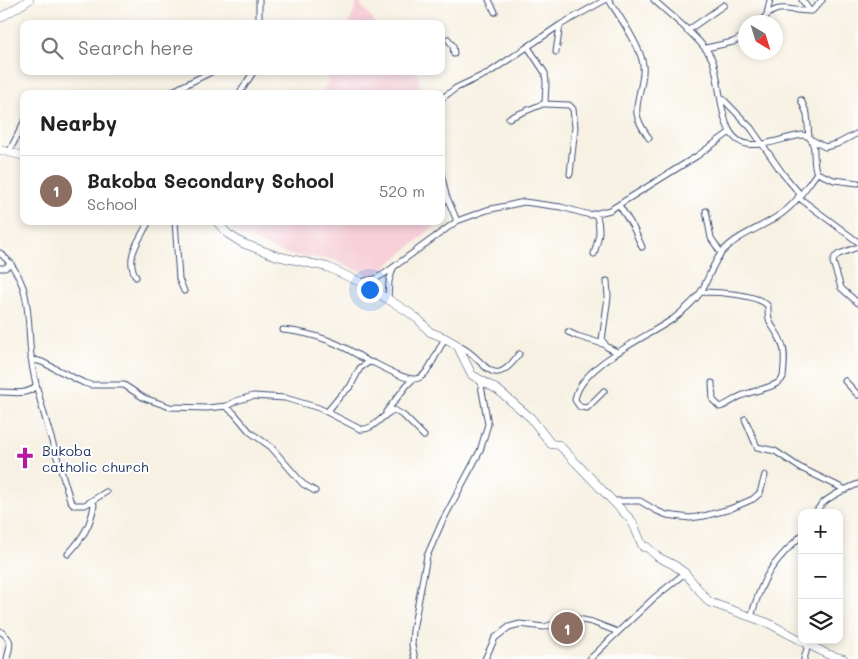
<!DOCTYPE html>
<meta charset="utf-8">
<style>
:root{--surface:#fff;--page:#f6f6f6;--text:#222;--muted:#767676;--line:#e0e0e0;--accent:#b45309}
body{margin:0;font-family:Mali,sans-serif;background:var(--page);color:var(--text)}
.controls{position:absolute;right:15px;bottom:15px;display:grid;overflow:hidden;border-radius:10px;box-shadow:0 2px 8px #0003}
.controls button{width:45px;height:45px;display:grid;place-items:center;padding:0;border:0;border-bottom:1px solid var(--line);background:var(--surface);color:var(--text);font:25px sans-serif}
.compass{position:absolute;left:738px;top:15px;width:45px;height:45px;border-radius:50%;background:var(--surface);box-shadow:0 2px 8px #0003;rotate:142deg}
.you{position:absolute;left:369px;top:289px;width:18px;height:18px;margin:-12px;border:4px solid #fff;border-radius:50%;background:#1a73e8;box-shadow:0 0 0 8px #1a73e833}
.badge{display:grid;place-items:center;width:32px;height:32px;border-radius:50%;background:var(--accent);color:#fff;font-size:16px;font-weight:700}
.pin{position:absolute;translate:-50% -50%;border:2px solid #fff;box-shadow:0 1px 5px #0006}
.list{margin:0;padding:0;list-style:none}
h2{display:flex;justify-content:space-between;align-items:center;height:65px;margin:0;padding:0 20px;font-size:21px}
h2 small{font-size:16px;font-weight:400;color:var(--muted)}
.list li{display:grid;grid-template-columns:32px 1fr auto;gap:15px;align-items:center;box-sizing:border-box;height:70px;padding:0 20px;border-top:1px solid var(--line)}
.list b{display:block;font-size:19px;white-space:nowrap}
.list p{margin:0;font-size:16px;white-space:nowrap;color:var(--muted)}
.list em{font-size:16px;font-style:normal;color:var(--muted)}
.icon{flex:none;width:28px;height:28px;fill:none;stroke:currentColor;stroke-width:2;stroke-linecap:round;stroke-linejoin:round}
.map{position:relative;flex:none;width:858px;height:659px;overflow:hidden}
.search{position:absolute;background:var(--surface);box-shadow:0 2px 8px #0003;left:20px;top:20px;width:425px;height:55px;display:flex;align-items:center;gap:12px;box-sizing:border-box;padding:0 18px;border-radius:10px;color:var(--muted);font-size:19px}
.panel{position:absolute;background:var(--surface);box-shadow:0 2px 8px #0003;left:20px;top:90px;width:425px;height:135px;border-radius:10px}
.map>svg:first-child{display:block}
</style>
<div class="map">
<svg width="858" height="659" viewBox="0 0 858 659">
<rect width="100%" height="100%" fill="#fff"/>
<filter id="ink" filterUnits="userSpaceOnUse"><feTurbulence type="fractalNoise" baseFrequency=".02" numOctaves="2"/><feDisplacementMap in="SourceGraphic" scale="10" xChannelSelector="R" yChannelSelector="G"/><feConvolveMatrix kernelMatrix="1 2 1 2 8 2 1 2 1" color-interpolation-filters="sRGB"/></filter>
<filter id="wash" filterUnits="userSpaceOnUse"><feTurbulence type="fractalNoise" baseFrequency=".0096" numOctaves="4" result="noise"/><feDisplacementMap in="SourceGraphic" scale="20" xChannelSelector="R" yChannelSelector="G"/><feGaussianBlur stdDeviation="1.12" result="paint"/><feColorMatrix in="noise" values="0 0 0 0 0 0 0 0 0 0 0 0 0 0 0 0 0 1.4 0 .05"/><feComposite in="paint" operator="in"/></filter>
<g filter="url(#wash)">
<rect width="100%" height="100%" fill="#f7f1e3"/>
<path fill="#f6cfd9" d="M358,1L376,24H349Z
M331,71H415L418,75L422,94H323Z
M441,183L448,216L441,221Z
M223,221H441L373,277L334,260L285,254L242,236Z"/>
</g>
<g filter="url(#ink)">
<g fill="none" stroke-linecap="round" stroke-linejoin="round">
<g stroke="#3c4c72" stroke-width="7">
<path id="street" d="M259,0V24
M489,0L495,12
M609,0C619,16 641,47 643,65C645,82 635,100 637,114C638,122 644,131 649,138
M654,0C670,15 701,39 711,57C723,79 716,139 747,144C766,147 785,137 803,135L809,137C818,147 811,161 817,173L834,180L858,183
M802,0L810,11
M767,14L770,0
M760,22C780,0 786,12 812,11L822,0
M687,31L724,5
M448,39L453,46L454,54
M528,47L545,73L546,83L545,104L569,105L573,109L575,127L570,174
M706,48L733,42L746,35
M556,52L560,25
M167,94L213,71
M239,94L254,71
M722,98L751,128L783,174L800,194
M441,99L456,88L490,72L560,25L605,0
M801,100L807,114L809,137
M509,118L545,103
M812,140L825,147L837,144L858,133
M9,152L24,122
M441,173L446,195L457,221
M798,197L858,242
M619,205L633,227L642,247
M706,211L711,238L721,253
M175,221L179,279L184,291
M858,247L839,254L835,257L833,262L841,288L858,303
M0,253C12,263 18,273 23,287C32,316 27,346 34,375C43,417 58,458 70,500L74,505H85L106,492
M594,254C598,240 602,229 596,214
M0,268H5L11,263
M136,277C124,256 140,240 149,221
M607,281L608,297L602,340L607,347L617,352
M360,282L375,279L384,274L457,221L487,210L524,202L561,207L590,215L610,210L697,156L730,132
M702,292C717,292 758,294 768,306C767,328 776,326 782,344C786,353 784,367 783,377C779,388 752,390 741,396C734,399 727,405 720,407L713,400L712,383
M388,299L389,281L393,269
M283,330C316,333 342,344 369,362
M568,332L577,336L603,344
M457,345C486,356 490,395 519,354
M31,359L42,362L84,383L91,385H124L144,398L170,407L207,408L227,406L236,401L253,396L285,398L319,408L360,429C374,431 381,415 394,410L404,416L424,436
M845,381L858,395
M604,391L587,408L580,407L575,400C579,366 647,337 673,319C681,313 697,299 702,290C710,276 713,261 724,250C740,233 767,226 785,211C798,201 807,186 817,173
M0,392C12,392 29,396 36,385
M225,406L234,413L250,432L271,447L303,484L315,491
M327,412L341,395L350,387L360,368L369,362L374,363C425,389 420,385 445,338
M386,412L407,385L412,380
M745,419L757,447L775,451L799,467L846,490
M613,501H640L657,511L667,515L690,518L704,516L730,509L753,499L760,493L765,475
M816,513C819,500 846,489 858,484
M68,554C82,539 91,525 94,505L92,502
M751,617C763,576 771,564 802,535
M0,631C14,641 10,644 7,659
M415,659L412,645L413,630L427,556L442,522L480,451L488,424L480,380
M485,659L495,638L509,627L520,624L544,627L574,618L592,622L618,632L654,598L685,573
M590,659L618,632
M804,659L808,645"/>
</g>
<g stroke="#3c4c72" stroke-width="9">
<path id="secondary" d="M0,18L29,0
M0,150L24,156
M216,221L228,234L242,243L277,256L327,267L360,282L407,311L419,320L430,332L445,338L457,345L472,375L498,390L531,418L551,444L559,445L632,521L643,547H647L658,557L674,565L685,573L709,602L768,623L827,654L844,659"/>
</g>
<use href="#street" stroke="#fff" stroke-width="5"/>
<use href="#secondary" stroke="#fff" stroke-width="8"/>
</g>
</g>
<defs>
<g id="church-bare" transform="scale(1.725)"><path d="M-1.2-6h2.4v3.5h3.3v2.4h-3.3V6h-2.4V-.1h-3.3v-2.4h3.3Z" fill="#b5179e" stroke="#fff" stroke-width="2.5" paint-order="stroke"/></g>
</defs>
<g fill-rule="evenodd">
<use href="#church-bare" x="25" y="458"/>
</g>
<g text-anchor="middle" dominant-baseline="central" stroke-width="4" stroke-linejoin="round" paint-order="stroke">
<g font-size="14" fill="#1b2f5e" stroke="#fff" text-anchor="start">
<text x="42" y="450">Bukoba<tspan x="42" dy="16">catholic church</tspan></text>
</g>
</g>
</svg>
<div class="controls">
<button>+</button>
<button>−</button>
<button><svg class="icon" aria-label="layers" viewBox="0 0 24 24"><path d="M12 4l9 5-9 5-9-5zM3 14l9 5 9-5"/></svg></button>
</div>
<svg class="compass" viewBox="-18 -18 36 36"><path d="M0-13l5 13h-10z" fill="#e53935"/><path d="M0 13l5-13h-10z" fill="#767676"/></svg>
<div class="you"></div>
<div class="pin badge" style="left:567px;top:628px;background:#8d6e63">1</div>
<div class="search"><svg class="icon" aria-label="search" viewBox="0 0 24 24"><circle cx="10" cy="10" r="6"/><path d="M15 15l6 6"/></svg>Search here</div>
<section class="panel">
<h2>Nearby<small></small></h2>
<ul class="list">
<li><span class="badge" style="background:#8d6e63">1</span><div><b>Bakoba Secondary School</b><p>School</p></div><em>520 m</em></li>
</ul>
</section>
</div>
